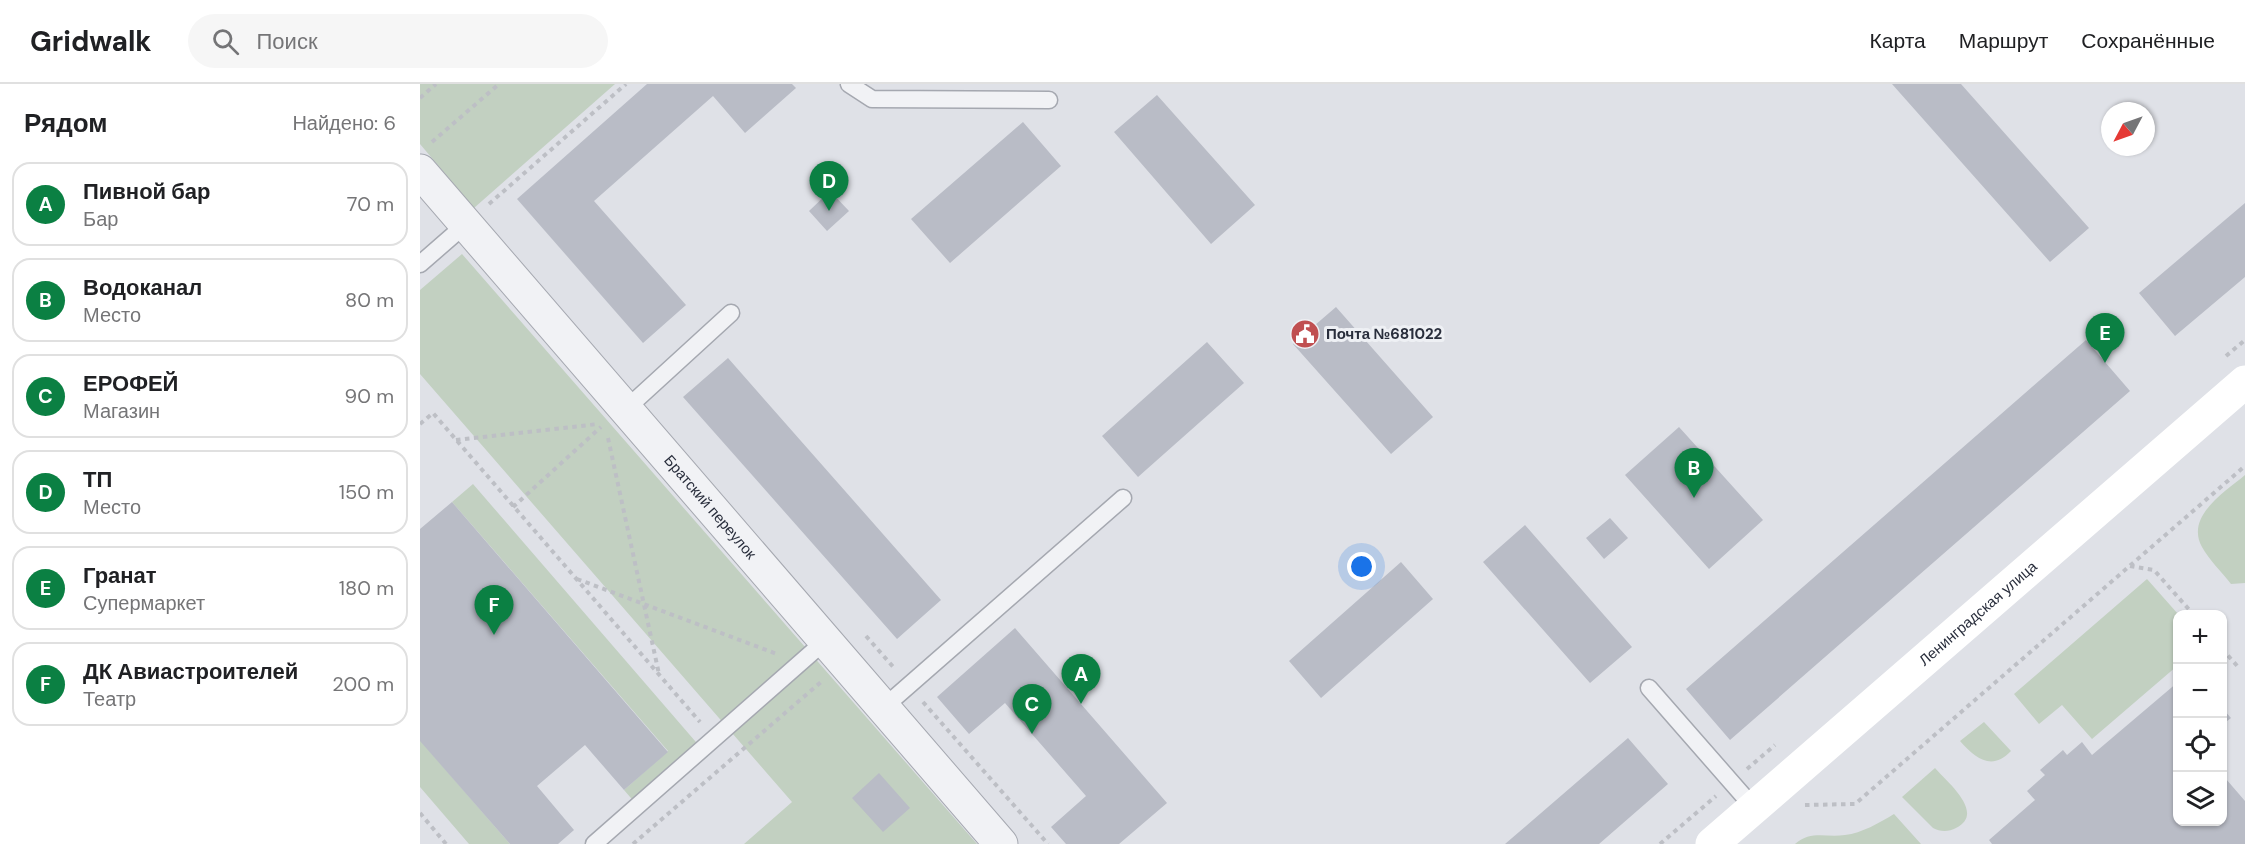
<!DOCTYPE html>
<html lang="ru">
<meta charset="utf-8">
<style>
:root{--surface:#fff;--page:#f6f6f6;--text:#202124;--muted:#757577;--line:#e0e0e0;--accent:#0b8043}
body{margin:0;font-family:"DM Sans",sans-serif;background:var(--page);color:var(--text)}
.controls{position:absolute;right:18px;bottom:18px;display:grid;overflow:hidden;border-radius:12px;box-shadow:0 2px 4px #0004}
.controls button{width:54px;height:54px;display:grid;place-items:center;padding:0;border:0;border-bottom:2px solid var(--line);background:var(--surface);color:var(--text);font:30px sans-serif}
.compass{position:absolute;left:1681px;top:18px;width:54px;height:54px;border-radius:50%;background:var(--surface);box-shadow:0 2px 4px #0004;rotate:229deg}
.you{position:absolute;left:942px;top:483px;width:21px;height:21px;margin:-15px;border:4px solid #fff;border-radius:50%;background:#1a73e8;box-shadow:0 0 0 9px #1a73e833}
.badge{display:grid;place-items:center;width:39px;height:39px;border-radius:50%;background:var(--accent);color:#fff;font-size:20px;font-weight:700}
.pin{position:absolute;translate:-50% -50px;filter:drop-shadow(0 2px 3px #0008)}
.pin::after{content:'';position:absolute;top:32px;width:21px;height:18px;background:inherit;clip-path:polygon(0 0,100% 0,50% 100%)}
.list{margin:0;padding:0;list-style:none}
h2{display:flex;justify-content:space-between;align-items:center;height:78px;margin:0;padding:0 24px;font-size:26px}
h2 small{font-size:20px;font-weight:400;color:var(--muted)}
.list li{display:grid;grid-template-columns:39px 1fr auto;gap:18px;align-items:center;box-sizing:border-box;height:84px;margin:0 12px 12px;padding:0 12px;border:2px solid var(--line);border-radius:18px}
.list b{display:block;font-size:22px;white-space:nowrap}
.list p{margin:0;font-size:20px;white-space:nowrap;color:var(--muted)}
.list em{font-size:20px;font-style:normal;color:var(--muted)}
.icon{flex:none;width:33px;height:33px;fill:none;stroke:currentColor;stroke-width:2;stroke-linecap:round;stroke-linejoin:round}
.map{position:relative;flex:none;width:1825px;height:760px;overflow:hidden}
header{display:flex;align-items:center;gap:36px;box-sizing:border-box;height:84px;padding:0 30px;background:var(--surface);border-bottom:2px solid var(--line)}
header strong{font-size:28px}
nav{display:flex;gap:33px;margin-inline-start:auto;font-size:21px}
.search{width:420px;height:54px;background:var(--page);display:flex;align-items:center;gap:15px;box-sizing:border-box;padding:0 21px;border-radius:33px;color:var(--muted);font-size:22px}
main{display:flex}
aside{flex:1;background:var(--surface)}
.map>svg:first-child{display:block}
</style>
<header>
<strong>Gridwalk</strong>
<div class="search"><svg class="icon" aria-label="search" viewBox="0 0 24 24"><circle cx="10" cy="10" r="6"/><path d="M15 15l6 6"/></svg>Поиск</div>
<nav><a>Карта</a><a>Маршрут</a><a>Сохранённые</a></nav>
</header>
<main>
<aside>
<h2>Рядом<small>Найдено: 6</small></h2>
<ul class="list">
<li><span class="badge">A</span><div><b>Пивной бар</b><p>Бар</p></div><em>70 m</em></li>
<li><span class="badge">B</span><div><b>Водоканал</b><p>Место</p></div><em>80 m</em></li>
<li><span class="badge">C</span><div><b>ЕРОФЕЙ</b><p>Магазин</p></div><em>90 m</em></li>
<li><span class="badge">D</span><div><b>ТП</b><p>Место</p></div><em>150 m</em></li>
<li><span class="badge">E</span><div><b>Гранат</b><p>Супермаркет</p></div><em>180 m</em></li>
<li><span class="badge">F</span><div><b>ДК Авиастроителей</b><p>Театр</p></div><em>200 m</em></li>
</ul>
</aside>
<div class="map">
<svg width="1825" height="760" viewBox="0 0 1825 760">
<rect width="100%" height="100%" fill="#dfe1e7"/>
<path fill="#c2d0c1" d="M0,0H195L54,124L0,60Z
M42,170L557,760H324L372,718L0,290V206Z
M1825,391V499L1811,500C1802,488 1789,476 1782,463C1765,432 1805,408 1825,391Z
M53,400L288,672L223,728L204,706L248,667L32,418Z
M1727,495L1758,530L1757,582L1672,655L1642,621L1619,640L1594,610Z
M1564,638L1591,667C1572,687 1556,675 1540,657Z
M0,656L90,760H49L0,703Z
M1515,684C1527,698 1566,729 1536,744C1529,748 1520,748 1513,744L1482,713Z
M1474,730L1501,760H1375C1391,746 1406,754 1425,751C1442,749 1459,739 1474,730Z"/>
<path fill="#b9bcc6" d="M227,0H372L376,4L325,49L293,12L174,117L266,221L223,259L97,115Z
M1472,0H1541L1669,144L1630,178Z
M737,11L835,121L791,160L694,48Z
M603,38L641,82L530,179L491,135Z
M410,107L429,127L407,147L389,127Z
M1825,119V193L1755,252L1719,209Z
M916,223L1013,333L971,370L873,260Z
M1666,256L1710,307L1310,656L1266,605Z
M787,258L824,299L718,393L682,352Z
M308,274L521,516L477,555L263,313Z
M1259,343L1343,436L1289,485L1205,391Z
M32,418L248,668L204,706L165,661L117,702L154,746L138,760H90L0,657V445Z
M1190,434L1208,454L1184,475L1166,454Z
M1105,441L1212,563L1170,599L1063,478Z
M981,478L1013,515L901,614L869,577Z
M595,544L747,719L699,760H646L631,743L666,712L585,619L549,650L517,613Z
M1758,598V679L1754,682L1758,686V738H1802V698L1806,695L1825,717V760H1572L1569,756L1615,716L1607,707L1625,691L1620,686L1643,666L1647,671L1662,658L1672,671Z
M1802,624L1811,634L1802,641Z
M1208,654L1248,700L1179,760H1085Z
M459,689L490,724L463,748L432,714Z"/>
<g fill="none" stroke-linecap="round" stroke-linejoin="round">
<g stroke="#a5a8b0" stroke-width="19">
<path id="service" d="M429,0L452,15L629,16
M0,180L46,140
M206,325L311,229
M1229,604L1334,724
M463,624L703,414
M174,760L405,557"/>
</g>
<g stroke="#a5a8b0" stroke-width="35">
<g id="minor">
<path id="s1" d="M0,87L581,760"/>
</g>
</g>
<path stroke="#bdbfc5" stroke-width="4" stroke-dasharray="4.5 4.5" stroke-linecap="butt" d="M0,14L16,0
M12,58L79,0
M69,120L206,0
M1806,272L1825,256
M0,340L13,329L280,638
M188,354L239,590
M36,356L178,340
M93,423L181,343
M1710,482L1734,486L1773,530
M157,495L357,570
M446,552L475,585
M1802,565L1820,585
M503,618L628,760
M1327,685L1355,661
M1385,721L1435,720L1825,382
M0,729L26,760
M213,760L401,598
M1240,760L1296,712"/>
<use href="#service" stroke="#f1f2f5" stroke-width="16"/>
<use href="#minor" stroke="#f1f2f5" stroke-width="33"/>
<path stroke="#fff" stroke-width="33" id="s2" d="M1292,760L1825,298"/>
</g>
<defs>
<g id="civic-disc" transform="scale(1.5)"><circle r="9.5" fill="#c04f51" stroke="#eef0f4"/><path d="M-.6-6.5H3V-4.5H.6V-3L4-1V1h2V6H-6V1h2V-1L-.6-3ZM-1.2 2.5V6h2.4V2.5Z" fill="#fff"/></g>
</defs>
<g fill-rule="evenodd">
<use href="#civic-disc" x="885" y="250"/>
</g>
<g text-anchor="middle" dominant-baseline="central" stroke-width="6" stroke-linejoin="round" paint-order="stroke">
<g font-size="15" font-weight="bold" fill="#292e3c" stroke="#eef0f4" text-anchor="start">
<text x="906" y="250">Почта №681022</text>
</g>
<g font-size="15" fill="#292e3c" stroke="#eef0f4">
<text stroke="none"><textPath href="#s1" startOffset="444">Братский переулок</textPath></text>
<text stroke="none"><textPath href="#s2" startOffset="352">Ленинградская улица</textPath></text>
</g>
</g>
</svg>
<div class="controls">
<button>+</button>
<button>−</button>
<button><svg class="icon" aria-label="locate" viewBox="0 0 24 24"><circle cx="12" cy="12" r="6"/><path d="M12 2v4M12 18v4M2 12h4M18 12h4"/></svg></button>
<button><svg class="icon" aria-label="layers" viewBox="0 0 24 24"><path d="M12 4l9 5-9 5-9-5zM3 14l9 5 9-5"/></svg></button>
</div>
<svg class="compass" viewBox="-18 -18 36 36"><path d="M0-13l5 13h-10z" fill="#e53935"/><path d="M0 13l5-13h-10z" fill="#757577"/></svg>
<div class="you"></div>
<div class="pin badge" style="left:661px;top:620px">A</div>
<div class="pin badge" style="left:1274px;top:414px">B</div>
<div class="pin badge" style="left:612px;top:650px">C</div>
<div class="pin badge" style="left:409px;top:127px">D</div>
<div class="pin badge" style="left:1685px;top:279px">E</div>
<div class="pin badge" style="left:74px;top:551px">F</div>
</div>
</main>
